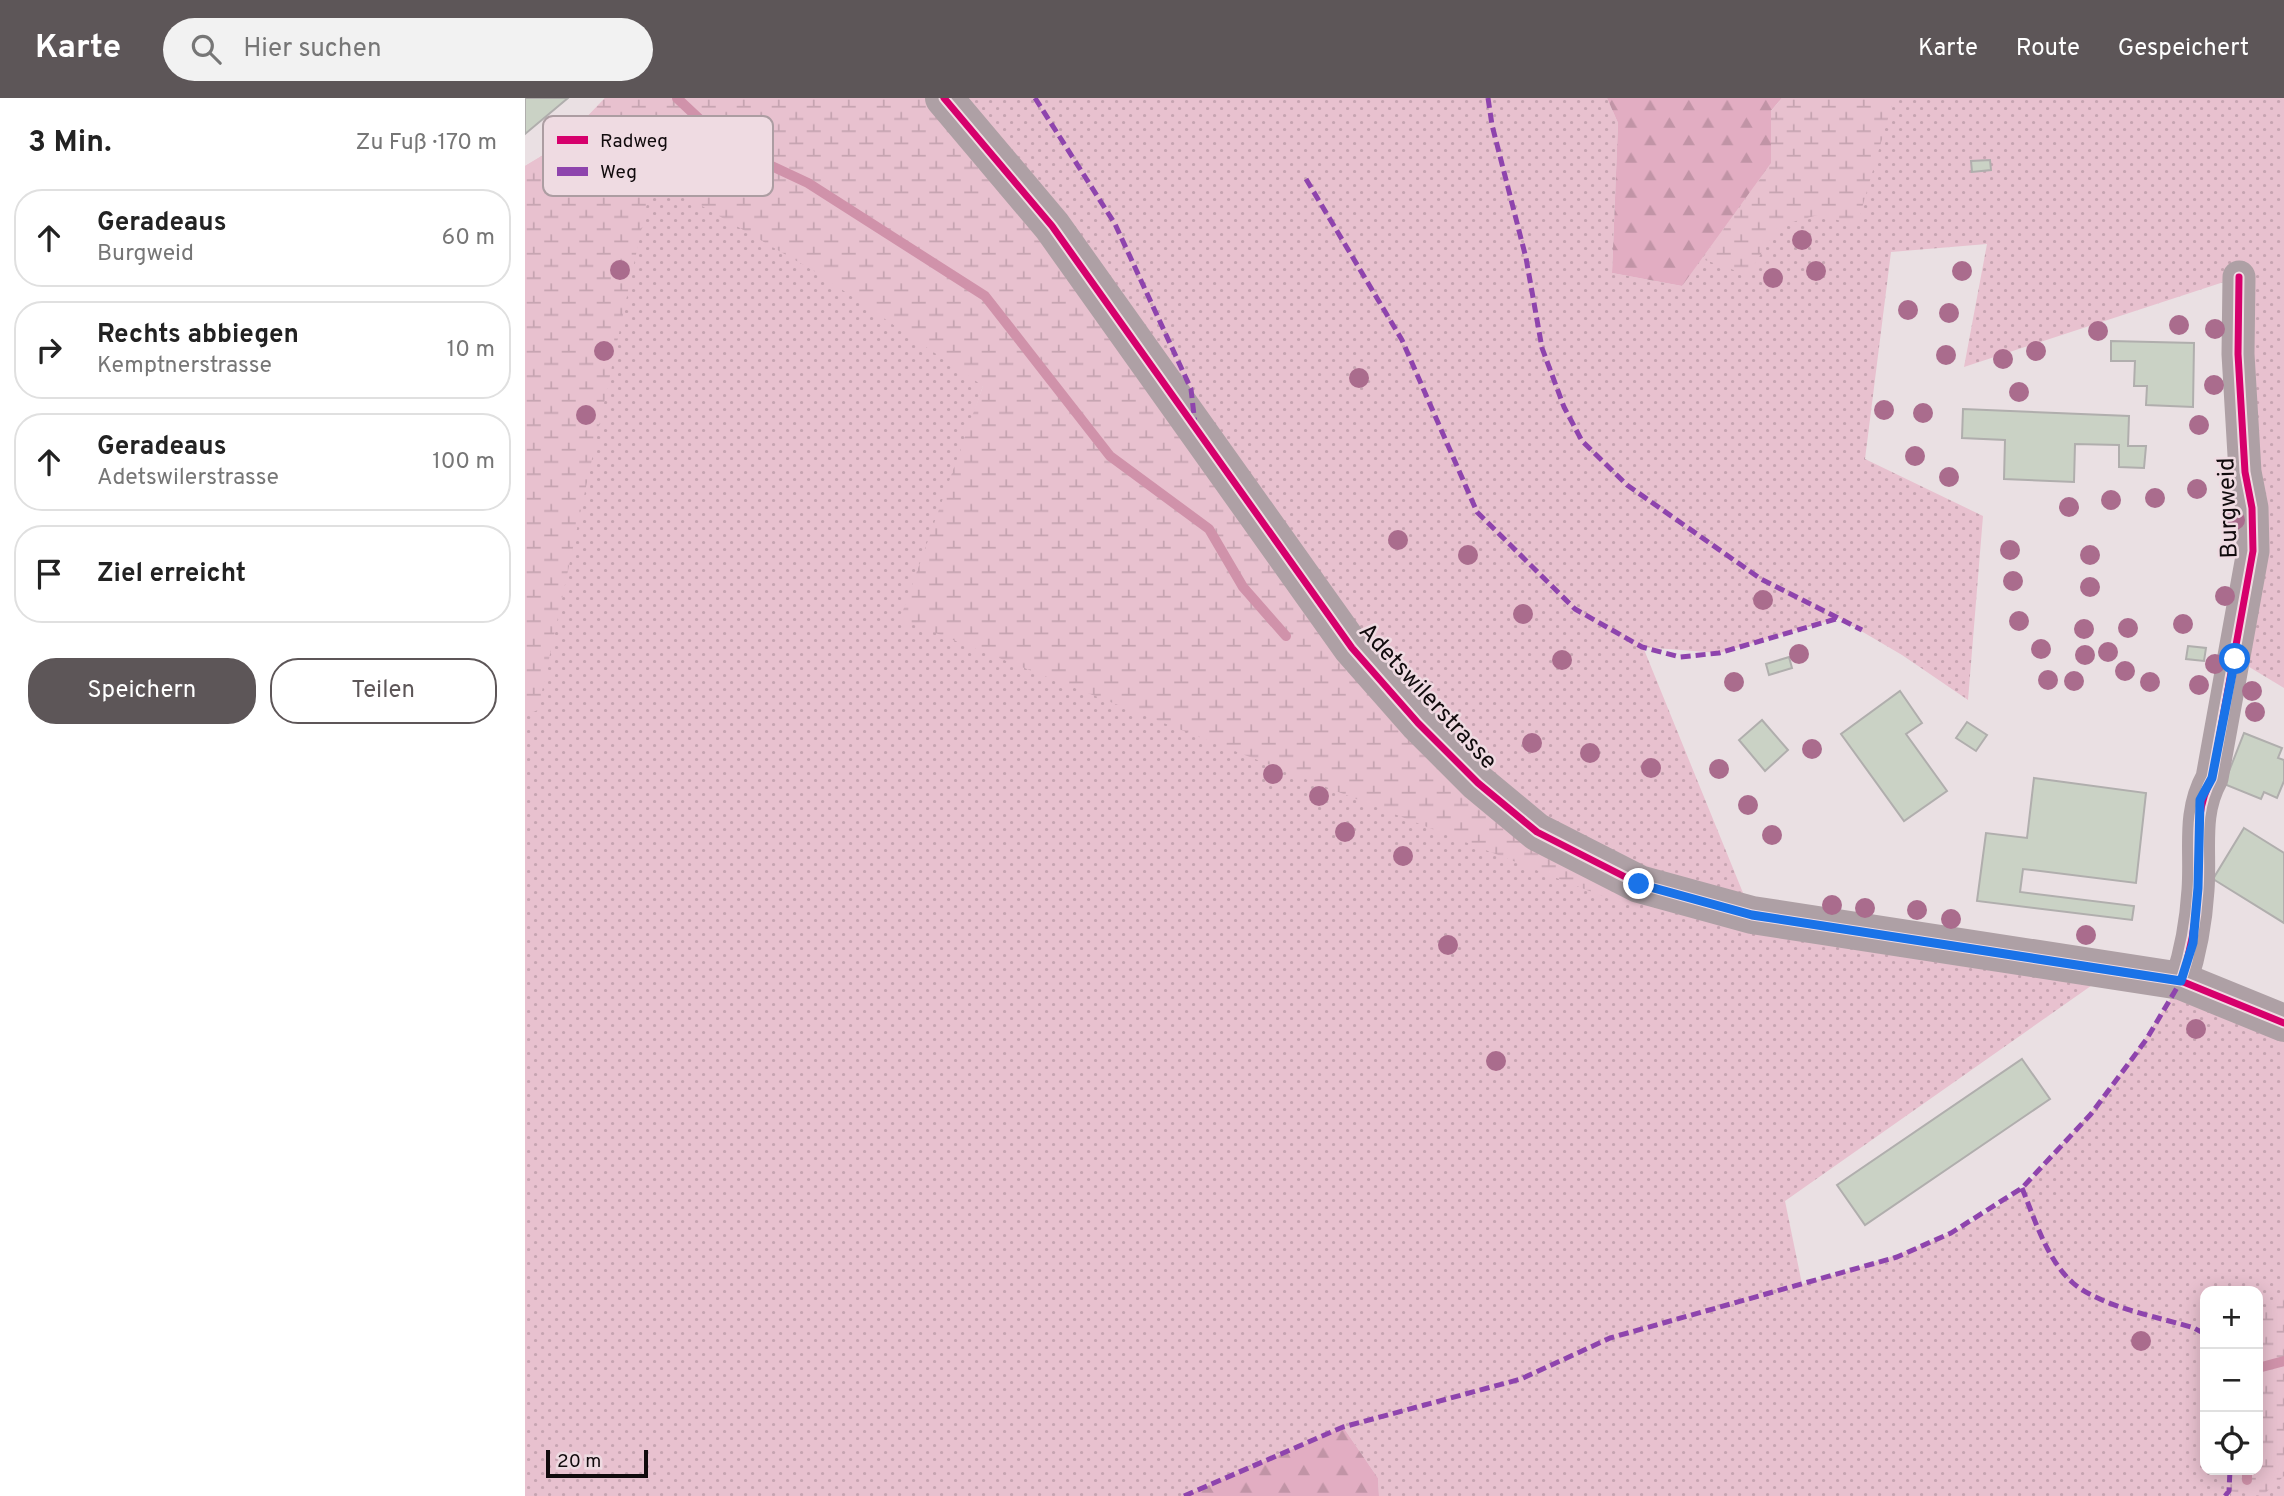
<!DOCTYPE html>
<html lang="de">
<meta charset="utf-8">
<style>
:root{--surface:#fff;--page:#f2f2f2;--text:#222;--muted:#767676;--line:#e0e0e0;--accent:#5d5658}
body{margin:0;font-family:Overpass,sans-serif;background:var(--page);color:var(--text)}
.controls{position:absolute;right:21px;bottom:21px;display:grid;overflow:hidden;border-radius:14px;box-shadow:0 4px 18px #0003}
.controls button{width:63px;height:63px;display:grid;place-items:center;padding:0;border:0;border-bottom:2px solid var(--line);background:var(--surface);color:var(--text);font:35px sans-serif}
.scale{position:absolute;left:21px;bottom:18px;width:102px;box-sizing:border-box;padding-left:7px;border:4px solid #110b0d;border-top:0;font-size:19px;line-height:24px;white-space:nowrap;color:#110b0d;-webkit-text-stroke:5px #efdbe2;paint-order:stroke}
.stop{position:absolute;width:21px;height:21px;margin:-16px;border:5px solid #1a73e8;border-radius:50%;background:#fff}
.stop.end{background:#1a73e8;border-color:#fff;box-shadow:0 2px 7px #0008}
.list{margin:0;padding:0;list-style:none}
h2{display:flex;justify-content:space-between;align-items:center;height:91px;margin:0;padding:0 28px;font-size:30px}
h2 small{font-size:23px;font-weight:400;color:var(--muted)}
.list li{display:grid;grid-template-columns:46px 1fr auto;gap:21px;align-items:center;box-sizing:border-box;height:98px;margin:0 14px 14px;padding:0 14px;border:2px solid var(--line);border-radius:28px}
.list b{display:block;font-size:26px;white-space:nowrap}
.list p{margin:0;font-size:23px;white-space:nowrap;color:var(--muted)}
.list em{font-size:23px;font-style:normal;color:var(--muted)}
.actions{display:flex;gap:14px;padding:21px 28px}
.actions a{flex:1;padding:16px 0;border:2px solid var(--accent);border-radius:28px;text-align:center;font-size:24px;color:var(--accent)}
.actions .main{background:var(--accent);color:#fff}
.icon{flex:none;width:38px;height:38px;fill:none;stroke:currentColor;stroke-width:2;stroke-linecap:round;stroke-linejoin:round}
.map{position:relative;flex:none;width:1759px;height:1398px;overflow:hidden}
header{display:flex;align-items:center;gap:42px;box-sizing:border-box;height:98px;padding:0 35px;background:var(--accent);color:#fff}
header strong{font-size:33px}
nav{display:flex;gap:38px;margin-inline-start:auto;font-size:24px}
.search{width:490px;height:63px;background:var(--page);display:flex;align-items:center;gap:18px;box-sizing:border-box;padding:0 24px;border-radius:38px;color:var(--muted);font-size:26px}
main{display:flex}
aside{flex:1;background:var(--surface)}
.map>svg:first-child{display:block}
</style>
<header>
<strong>Karte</strong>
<div class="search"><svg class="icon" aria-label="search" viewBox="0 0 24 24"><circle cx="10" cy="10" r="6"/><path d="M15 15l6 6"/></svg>Hier suchen</div>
<nav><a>Karte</a><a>Route</a><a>Gespeichert</a></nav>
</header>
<main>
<aside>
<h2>3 Min.<small>Zu Fuß · 170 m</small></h2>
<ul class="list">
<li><svg class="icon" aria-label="ahead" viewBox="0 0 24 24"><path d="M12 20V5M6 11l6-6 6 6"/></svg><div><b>Geradeaus</b><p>Burgweid</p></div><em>60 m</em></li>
<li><svg class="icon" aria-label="right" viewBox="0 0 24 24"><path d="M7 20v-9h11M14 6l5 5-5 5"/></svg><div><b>Rechts abbiegen</b><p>Kemptnerstrasse</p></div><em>10 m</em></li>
<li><svg class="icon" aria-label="ahead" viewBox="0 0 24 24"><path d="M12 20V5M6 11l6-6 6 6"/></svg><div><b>Geradeaus</b><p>Adetswilerstrasse</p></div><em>100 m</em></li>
<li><svg class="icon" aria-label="arrive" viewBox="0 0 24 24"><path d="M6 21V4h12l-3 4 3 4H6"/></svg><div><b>Ziel erreicht</b></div></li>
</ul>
<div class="actions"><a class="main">Speichern</a><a>Teilen</a></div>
</aside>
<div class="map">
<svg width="1759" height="1398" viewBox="0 0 1759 1398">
<defs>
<pattern id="grass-dots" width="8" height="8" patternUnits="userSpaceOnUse" patternTransform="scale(1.75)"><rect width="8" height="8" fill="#e8c1cf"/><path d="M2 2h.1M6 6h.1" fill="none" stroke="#c6a4b1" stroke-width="1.8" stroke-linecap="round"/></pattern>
<pattern id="forest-firs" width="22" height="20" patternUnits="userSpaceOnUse" patternTransform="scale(1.75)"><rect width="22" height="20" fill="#e2adc2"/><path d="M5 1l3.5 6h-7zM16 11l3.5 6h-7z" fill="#c194a6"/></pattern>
<pattern id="wetland-marsh" width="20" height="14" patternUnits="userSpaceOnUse" patternTransform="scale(1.75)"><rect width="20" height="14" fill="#e8c1cf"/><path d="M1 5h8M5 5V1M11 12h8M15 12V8" fill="none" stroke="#c6a4b1"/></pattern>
</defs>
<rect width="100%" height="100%" fill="#eae0e3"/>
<path fill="url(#grass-dots)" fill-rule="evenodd" d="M80,0H1082L1093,25L1087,175L1157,188L1257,0H1759V590L1711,561L1714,179L1439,269L1462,146L1366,154L1340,361L1458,418L1443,602L1377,557L1314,520L1194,555L1118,549L1227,817L1590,871L1260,1103L1277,1186C1354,1164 1433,1142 1497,1091C1510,1080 1521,1064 1533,1051C1581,1000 1620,944 1656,883L1759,925V1398H1705L1704,1393L1700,1398H854L853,1380L818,1329L659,1398H0V68L35,47ZM458,288L464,503L402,457ZM1680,1193H1733V1372H1680Z"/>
<path fill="url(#forest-firs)" d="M1082,0H1257L1246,13V65L1157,188L1087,175L1093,25Z
M818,1329L853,1380L854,1398H659Z"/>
<path fill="url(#wetland-marsh)" d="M80,0H409L953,685L1114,786L1100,807L375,521L458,288L294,176L163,100L124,96L13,612L0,617V68L35,47Z
M1257,0H1369L1332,127L1293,117L1253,128L1223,177L1177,161L1246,66V13Z
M1759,1197V1378L1737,1398L1704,1393L1705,1372H1733V1213L1751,1208Z"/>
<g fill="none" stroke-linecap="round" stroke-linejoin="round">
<path stroke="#d092aa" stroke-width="10" d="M152,0L202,47L283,85L460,198L585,358L684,431L718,489L761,538
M1733,1270L1759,1263
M1722,1372V1382"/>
</g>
<path fill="#cad2c5" stroke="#b0aead" stroke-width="2" d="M0,0H43L0,36Z
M1465,62L1466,72L1447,74L1446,63Z
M1586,243L1669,245L1668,309L1621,307L1622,288H1609L1610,263H1586Z
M1438,311L1604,318L1603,348H1621L1619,370L1594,369V347L1550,346L1549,384L1479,381L1480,342L1437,340Z
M1663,548L1681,550L1679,563L1661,561Z
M1264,559L1267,570L1244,577L1241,566Z
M1375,593L1397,625L1381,636L1422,693L1379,723L1316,636Z
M1237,622L1263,652L1240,673L1214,642Z
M1442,624L1462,637L1451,653L1431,640Z
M1719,635L1757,650L1753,660L1759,662V683L1752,700L1739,694L1736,701L1699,686Z
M1509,680L1621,695L1611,785L1498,771L1495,794L1609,808L1607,822L1452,803L1461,735L1502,740Z
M1719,730L1759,755V825L1688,781Z
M1497,961L1525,1001L1340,1127L1312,1087Z"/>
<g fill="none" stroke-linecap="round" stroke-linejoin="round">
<path stroke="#aea0a5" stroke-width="33" d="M1656,883C1666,853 1671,824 1673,792C1676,752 1667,716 1687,680L1728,453L1727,410L1720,374L1713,256L1714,179"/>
<path stroke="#aea0a5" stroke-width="38" d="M419,0L527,128L827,550L893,625L953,685L1012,734L1114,786L1227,817L1656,883L1759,925"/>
<path stroke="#8e44ad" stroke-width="5" stroke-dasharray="10 5" stroke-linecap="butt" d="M510,0L590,126L666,291L670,326
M963,0L967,27L1001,160L1017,250L1039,309L1057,343L1102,387L1236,481L1337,532
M781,81L877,242L952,414L1050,511L1117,549L1155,559L1194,555L1314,520
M1497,1090C1510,1122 1522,1162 1548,1185C1576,1209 1634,1219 1669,1230L1680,1236
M659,1398L818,1329L996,1281L1085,1240L1372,1159L1426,1135L1497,1090L1566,1016L1621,942L1656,883
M1700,1398L1704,1393L1705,1372"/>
<g stroke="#efdbe2" stroke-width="11">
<path id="cycleway" d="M419,0L527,128L827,550L893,625L953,685L1012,734L1114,786L1227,817L1656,883L1759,925
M1656,883C1666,853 1671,824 1673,792C1676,752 1667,716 1687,680L1728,453L1727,410L1720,374L1713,256L1714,179"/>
</g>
<use href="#cycleway" stroke="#d6006c" stroke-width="7"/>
</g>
<g fill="#aa6c8d">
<circle cx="1277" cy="142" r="10"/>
<circle cx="95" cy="172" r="10"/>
<circle cx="1291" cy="173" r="10"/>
<circle cx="1437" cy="173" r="10"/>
<circle cx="1248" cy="180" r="10"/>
<circle cx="1383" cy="212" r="10"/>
<circle cx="1424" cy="215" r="10"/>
<circle cx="1654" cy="227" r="10"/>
<circle cx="1690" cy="231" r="10"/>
<circle cx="1573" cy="233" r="10"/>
<circle cx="79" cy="253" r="10"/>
<circle cx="1511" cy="253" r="10"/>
<circle cx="1421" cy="257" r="10"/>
<circle cx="1478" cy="261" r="10"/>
<circle cx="834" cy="280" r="10"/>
<circle cx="1689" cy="287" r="10"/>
<circle cx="1494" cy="294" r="10"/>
<circle cx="1359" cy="312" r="10"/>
<circle cx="1398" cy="315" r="10"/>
<circle cx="61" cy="317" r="10"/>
<circle cx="1674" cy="327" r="10"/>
<circle cx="1390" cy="358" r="10"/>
<circle cx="1424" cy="379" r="10"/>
<circle cx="1672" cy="391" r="10"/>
<circle cx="1630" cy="400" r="10"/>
<circle cx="1586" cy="402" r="10"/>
<circle cx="1544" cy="409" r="10"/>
<circle cx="1710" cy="422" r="10"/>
<circle cx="873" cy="442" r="10"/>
<circle cx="1485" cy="452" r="10"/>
<circle cx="943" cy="457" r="10"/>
<circle cx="1565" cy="457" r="10"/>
<circle cx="1488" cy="483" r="10"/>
<circle cx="1565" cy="489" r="10"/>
<circle cx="1700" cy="498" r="10"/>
<circle cx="1238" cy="502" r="10"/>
<circle cx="998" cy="516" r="10"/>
<circle cx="1494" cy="523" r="10"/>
<circle cx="1658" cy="526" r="10"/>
<circle cx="1603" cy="530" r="10"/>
<circle cx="1559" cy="531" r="10"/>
<circle cx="1516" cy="551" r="10"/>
<circle cx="1583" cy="554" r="10"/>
<circle cx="1274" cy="556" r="10"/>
<circle cx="1560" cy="557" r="10"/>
<circle cx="1037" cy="562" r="10"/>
<circle cx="1690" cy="566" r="10"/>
<circle cx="1600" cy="573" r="10"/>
<circle cx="1523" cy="582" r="10"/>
<circle cx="1549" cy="583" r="10"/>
<circle cx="1209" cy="584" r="10"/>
<circle cx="1625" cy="584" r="10"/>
<circle cx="1674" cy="587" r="10"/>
<circle cx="1727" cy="593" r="10"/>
<circle cx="1730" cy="614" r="10"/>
<circle cx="1007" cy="645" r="10"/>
<circle cx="1287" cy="651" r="10"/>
<circle cx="1065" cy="655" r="10"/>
<circle cx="1126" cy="670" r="10"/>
<circle cx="1194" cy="671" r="10"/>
<circle cx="748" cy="676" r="10"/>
<circle cx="794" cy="698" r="10"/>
<circle cx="1223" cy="707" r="10"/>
<circle cx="820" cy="734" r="10"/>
<circle cx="1247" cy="737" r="10"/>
<circle cx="878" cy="758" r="10"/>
<circle cx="1307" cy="807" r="10"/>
<circle cx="1340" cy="810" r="10"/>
<circle cx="1392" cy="812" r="10"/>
<circle cx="1426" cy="821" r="10"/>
<circle cx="1561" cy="837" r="10"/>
<circle cx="923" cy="847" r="10"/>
<circle cx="1671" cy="931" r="10"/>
<circle cx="971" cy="963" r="10"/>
<circle cx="1616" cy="1243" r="10"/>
</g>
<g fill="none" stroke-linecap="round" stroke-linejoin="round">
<path stroke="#1a73e8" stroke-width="9" d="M1114,786L1227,817L1656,883L1668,845L1673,790L1675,702L1687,680L1710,561"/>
</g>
<g text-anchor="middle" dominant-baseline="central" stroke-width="5" stroke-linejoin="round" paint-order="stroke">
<g font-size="24" fill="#110b0d" stroke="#efdbe2">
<text transform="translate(1704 410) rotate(-92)">Burgweid</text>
<text transform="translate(902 599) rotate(47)">Adetswilerstrasse</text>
</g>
</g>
<rect x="18" y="18" width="230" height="80" rx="10" fill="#efdbe2" stroke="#ac9da2" stroke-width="2"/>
<rect x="32" y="38" width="31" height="8" fill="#d6006c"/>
<rect x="32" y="69" width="31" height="9" fill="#8e44ad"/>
<g font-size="19" fill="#110b0d">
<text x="75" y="49">Radweg</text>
<text x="75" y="80">Weg</text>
</g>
</svg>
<div class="controls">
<button>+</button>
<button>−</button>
<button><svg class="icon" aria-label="locate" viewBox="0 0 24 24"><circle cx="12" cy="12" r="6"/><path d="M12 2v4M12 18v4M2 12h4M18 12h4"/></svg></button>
</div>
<div class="scale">20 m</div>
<div class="stop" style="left:1710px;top:561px"></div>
<div class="stop end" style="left:1114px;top:786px"></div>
</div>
</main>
